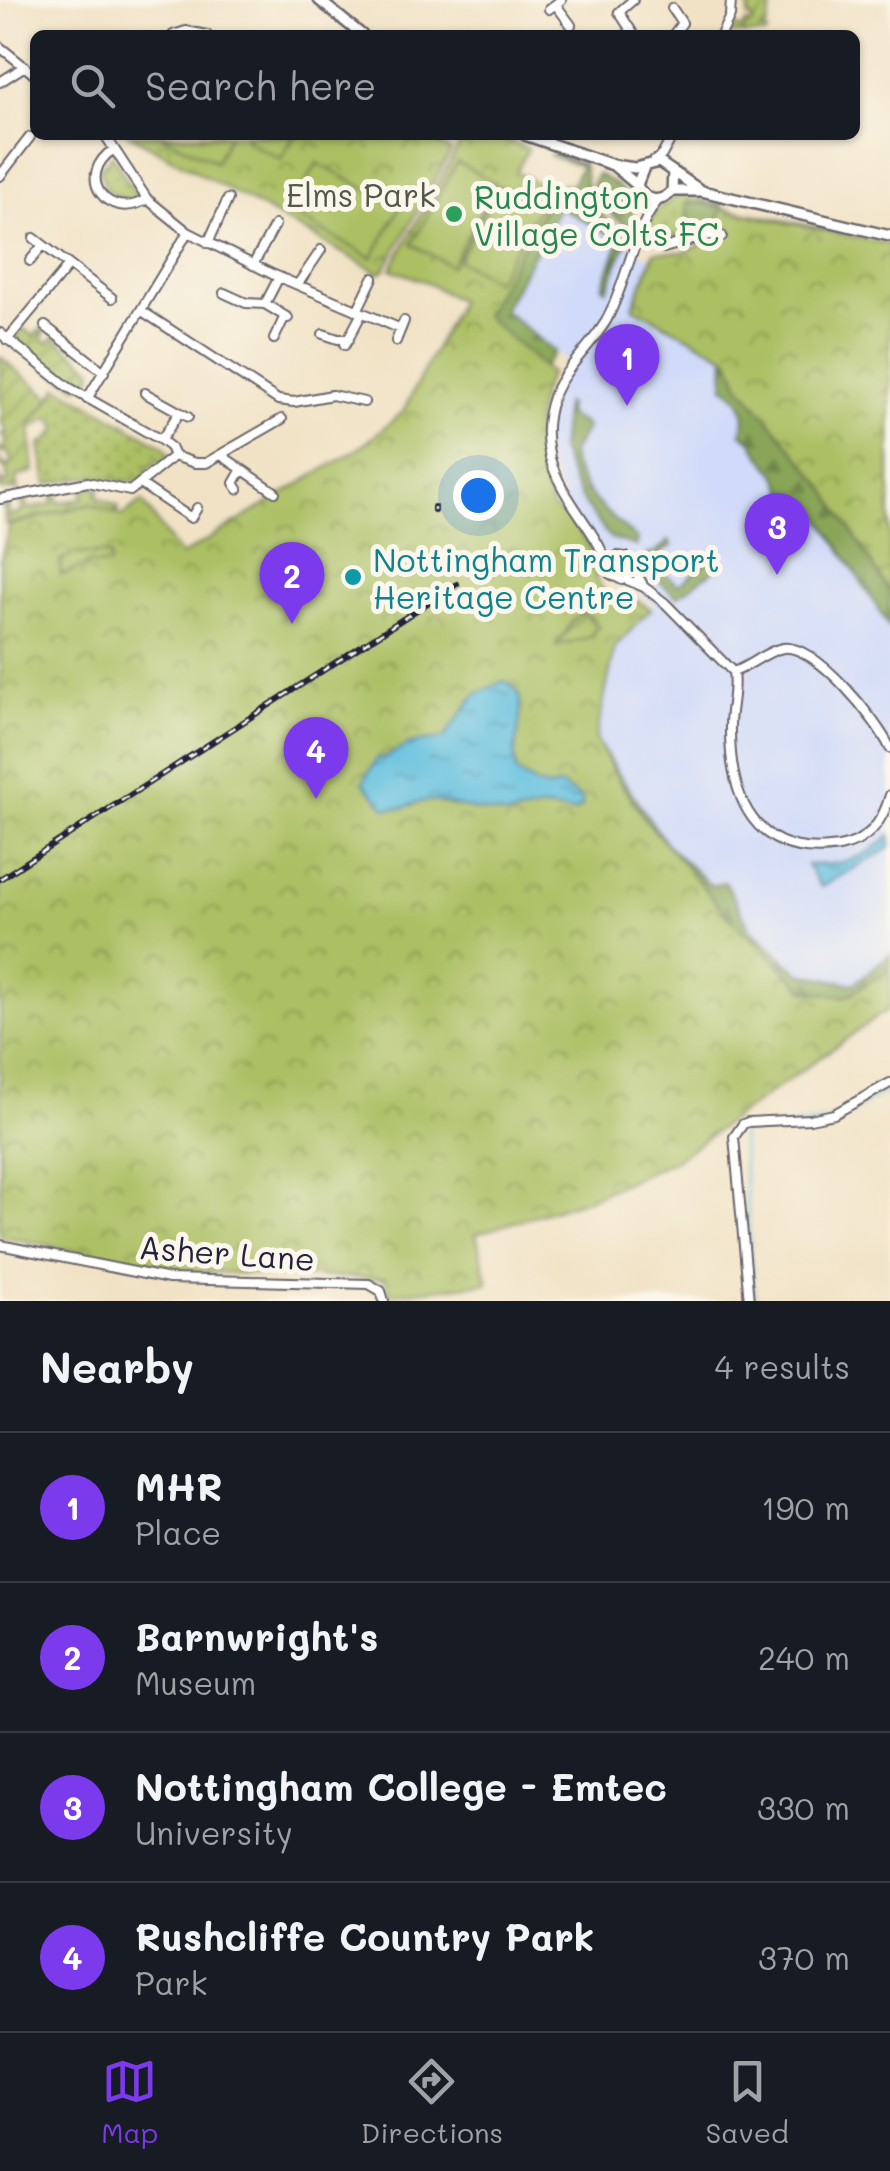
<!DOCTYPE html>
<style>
:root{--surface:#171b24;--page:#242831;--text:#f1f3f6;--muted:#9ea1a6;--line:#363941;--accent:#7c3aed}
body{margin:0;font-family:Mali,sans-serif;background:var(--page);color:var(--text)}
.you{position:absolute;left:478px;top:495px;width:35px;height:35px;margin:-25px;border:8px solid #fff;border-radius:50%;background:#1a73e8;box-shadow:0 0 0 15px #1a73e833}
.badge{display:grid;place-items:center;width:65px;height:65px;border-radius:50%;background:var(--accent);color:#fff;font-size:32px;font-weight:700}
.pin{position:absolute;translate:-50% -82px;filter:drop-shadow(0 2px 5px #0008)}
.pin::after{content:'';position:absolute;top:52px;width:35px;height:30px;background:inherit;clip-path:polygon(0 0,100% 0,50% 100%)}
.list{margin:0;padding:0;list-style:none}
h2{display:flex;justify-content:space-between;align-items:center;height:130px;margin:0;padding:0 40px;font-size:42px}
h2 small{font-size:32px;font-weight:400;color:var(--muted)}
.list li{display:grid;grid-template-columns:65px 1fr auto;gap:30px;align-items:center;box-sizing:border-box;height:150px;padding:0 40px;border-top:2px solid var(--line)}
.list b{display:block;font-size:38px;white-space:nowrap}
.list p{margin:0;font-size:32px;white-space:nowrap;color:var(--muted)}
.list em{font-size:32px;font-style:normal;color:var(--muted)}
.icon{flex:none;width:55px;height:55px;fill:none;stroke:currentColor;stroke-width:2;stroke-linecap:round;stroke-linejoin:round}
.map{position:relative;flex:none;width:890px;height:1301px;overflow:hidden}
.search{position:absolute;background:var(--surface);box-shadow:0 2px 8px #0004;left:30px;right:30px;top:30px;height:110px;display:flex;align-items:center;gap:25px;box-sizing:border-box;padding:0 35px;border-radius:15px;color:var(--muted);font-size:38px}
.sheet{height:730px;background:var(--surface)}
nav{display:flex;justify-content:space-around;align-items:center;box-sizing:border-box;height:140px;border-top:2px solid var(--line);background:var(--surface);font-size:28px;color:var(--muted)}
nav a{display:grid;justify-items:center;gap:5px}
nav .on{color:var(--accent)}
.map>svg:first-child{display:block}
</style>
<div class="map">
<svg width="890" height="1301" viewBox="0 0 890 1301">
<defs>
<pattern id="grass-dots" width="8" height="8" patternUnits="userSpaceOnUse" patternTransform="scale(2.5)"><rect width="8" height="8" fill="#acbf63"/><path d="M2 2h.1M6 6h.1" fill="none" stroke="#8c9b53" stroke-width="1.8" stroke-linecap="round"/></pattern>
<pattern id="forest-firs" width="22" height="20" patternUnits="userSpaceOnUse" patternTransform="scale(2.5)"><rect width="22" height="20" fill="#89a659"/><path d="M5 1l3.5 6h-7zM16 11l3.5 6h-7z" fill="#70874b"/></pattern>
<pattern id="park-crowns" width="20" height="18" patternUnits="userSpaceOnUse" patternTransform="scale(2.5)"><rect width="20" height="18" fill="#acbf63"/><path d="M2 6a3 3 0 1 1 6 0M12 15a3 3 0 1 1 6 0" fill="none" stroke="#8c9b53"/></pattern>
<pattern id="garden-furrows" width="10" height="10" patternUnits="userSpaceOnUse" patternTransform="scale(2.5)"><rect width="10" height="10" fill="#acbf63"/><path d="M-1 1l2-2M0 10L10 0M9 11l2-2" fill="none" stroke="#8c9b53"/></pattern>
<pattern id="water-ripples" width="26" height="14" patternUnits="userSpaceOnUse" patternTransform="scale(2.5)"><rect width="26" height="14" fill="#60bfde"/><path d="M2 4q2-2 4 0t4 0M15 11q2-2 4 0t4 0" fill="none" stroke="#4f9bb5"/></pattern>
</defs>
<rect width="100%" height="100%" fill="#fbf7ec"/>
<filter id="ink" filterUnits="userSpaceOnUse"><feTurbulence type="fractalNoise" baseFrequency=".01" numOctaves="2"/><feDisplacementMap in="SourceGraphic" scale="20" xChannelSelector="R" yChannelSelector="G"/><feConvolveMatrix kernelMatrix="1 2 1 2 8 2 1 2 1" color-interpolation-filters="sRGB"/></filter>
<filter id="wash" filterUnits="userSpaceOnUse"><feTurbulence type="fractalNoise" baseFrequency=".0048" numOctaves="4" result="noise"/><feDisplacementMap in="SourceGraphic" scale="40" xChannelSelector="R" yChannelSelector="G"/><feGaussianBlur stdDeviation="2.25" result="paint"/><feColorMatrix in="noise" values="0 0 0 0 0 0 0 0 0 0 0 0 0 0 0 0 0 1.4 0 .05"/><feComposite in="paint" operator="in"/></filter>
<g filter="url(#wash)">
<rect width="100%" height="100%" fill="#f1e2c5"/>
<path fill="#d0daf9" d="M559,207L651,258L633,307L729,358L890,593V969L846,997L806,991L725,913L644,818L618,780L596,739L615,646L653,604L631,588L616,586L605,574L596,547L571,517L548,465L543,438L545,411L557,380L569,363L503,311Z"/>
<path fill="url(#grass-dots)" stroke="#67704f" stroke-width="2.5" d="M112,155L139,200L127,204V200L108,192L99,169Z
M684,194L723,202L722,206L699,201L687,216V225L696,232L686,237H654L652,242L643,239C650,213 658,203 684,194Z
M59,387L163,446L169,455L163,464L158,460L146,471L148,475C129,489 116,477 95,477C79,477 63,481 47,484L40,445L53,435L58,426L49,418L30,429V425Z"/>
<path fill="url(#forest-firs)" stroke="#56644a" stroke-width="2.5" d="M553,153L583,164C587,178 585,192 593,205C603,221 622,223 626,243L607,289L603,287L620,240L559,207L503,310L555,352L537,376L490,331L482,312L555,192L558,193L563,183L570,186L581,166L550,156Z
M597,174C625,187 633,197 634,228C615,221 598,204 592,185Z
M687,201L827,229L832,235L730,224L701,234L687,225Z
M715,242L890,590V628L814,507L768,535L760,527L782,511L787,496C778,469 759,459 753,442L741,433C750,414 742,396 724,387L725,356L633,307L654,253L672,257Z
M565,403L568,405L567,415L584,424L586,429L571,454C575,489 613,519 637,539V546L610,538L585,505L573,483L560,450Z
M669,540L672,546L664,550L654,565L679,585L712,558L716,560L718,555L724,563L677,597L650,573L644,558L647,554L656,553Z
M595,739L667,845L711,886L725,882L751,930L800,973L854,984L890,954V989L770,1020L578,774Z"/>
<path fill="url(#park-crowns)" stroke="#67704f" stroke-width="2.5" d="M130,135H420L451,151L385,269L379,273Z
M465,135H494L528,149L516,172L553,191L484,315L550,373C525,423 539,457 552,508C576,522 600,553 597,581L609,597L627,595L651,609L615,647L596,739L618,780L644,818L725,913L806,991L846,997L890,969V1008L675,1160L590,1198L476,1234L488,1283L390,1294L386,1279L175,1271L0,1236V561L10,525L90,504L123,516L142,501L181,556L361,447L403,412L459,301L424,281L391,269Z
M722,209L890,244V593L825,488L740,385L729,358L633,307L655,252H683L715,240Z"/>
<path fill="url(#garden-furrows)" stroke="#67704f" stroke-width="2.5" d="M756,0L773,1L767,27L760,29L768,32L766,35L728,34L733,26L743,29L746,23L752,24L753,19L748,17L750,3H755Z
M23,328L34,336L42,328L45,331L42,339L48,343L54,337L93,369L91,379L77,387C57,374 25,359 16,336Z
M0,357L51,398L30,425L34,472L16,477L18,490H0V476L2,484L9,482L5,467H0V458L2,466L12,464L7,450L0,454V448L6,446L5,437L0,435L7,433L0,420L3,410L0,404Z
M82,485L100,489L96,496L119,507L117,513L90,504L6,525L3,507L8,506L10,517L23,511L22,503L26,501L28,509L53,504L52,497L57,495L59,503L83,498Z
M97,553L110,555V564L88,565L61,575L60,561L73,554Z
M583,612L598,627L592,632L594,636L557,646L573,620Z"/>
<path fill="#acbf63" stroke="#67704f" stroke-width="2.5" d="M160,135H229L216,162Z
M248,135H295L281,159L246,140Z
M457,162L496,184L451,266L412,244Z
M317,163L400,207L372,258L290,213Z
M500,186L538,207L496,281L458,260Z"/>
<path fill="url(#water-ripples)" stroke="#41708c" stroke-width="2.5" d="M503,681C540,693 506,744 517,773L539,786L551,788L560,785L582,799V807L573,812L545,808L506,816L432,801L419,802L403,808H386L363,782L378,757L382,759L410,744L444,738L475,695Z
M890,835V848L821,887L807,865C839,865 866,860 890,835Z"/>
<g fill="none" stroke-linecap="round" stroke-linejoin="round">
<path stroke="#60bfde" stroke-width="2.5" d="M755,1301L741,1136L744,1131L825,1122L853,1111L890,1089"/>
</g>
</g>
<g filter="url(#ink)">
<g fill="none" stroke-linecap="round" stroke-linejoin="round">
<g stroke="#6a656b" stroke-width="12">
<path id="minor" d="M633,0L619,12L634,35
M556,5L571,25
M672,8L682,23L673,35
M549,9L561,0
M173,35L186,31L207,35
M721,35L730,16L731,0
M0,47L35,75
M0,82L25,66
M105,135L147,199L188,232L272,274L401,329
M114,149C73,176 108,223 147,199
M653,162L662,155L673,135
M0,176L30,137
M34,238L112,298
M639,240L664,248L710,235L722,236
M208,243L228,199
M30,261L43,245
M253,265L275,225
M279,277L265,304L288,318
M298,284L321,250
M224,293L246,303L265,304
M142,311L278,400L294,402L332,395L364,402
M357,311L373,278
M45,326L104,372
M0,333L68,387L161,440L170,447L174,456
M323,334L338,339H349
M274,339L285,316
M7,340L69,265
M396,341L404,321
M345,345L362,313
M145,393L188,417
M87,399L188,232
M161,440L179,413
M221,455L275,492
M174,456L195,463H206L282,419
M142,485L191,518L197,508
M238,489L234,483L241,471
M0,499L88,482L130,491L174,456
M608,565L617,556L626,557L642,583
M633,569L622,580L610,574C601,533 562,502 550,458C545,438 546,417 553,397C564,368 590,348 606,321C627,283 632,234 658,200
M625,579L644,587L665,603L733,672
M890,748C877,720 816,644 783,648C765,651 750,667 733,672C736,690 730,708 730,726C729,798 755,860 839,847C867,842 883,822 890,795
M0,1245L169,1279L369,1284L381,1291L384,1301
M749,1301L734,1137L743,1124L748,1122L810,1119L834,1114L890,1083"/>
</g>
<g stroke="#6a656b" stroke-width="14">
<path id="major" d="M319,0L362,35
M525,135L613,165L635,168L659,162L700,190
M613,165L637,185
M644,167L637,185C644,201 660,205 672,191L673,172
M672,191H702L890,236"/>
</g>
<use href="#minor" stroke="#fff" stroke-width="8"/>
<use href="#major" stroke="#fff" stroke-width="9"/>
<g stroke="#22223b" stroke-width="6">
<path id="rail" d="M434,507V511
M0,879L457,584"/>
</g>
<use href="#rail" stroke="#fbf7ec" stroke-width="2.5" stroke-dasharray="8" stroke-linecap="butt"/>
</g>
</g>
<circle fill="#2e9e5b" stroke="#fbf7ec" stroke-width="4" cx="454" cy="214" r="10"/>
<circle fill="#0f9aa8" stroke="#fbf7ec" stroke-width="4" cx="353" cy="577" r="10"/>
<g text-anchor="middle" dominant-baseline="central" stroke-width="10" stroke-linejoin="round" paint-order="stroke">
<g font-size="32" fill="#525949" stroke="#fbf7ec">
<text x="361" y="194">Elms Park</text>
</g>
<g font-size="32" fill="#27864d" stroke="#fbf7ec" text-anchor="start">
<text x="474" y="196">Ruddington<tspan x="474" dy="37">Village Colts FC</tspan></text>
</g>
<g font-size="32" fill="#0d838f" stroke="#fbf7ec" text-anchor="start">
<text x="373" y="559">Nottingham Transport<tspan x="373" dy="37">Heritage Centre</tspan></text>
</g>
<g font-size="32" fill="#22223b" stroke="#fbf7ec">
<text transform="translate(227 1252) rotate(4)">Asher Lane</text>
</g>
</g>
</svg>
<div class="you"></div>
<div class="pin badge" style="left:627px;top:406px">1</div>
<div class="pin badge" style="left:292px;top:624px">2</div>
<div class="pin badge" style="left:777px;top:575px">3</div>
<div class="pin badge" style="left:316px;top:799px">4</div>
<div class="search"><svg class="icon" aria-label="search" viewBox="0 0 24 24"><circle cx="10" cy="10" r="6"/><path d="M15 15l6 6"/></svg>Search here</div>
</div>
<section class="sheet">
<h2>Nearby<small>4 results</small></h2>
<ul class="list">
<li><span class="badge">1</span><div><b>MHR</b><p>Place</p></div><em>190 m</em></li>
<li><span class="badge">2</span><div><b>Barnwright's</b><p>Museum</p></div><em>240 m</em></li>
<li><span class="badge">3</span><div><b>Nottingham College - Emtec</b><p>University</p></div><em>330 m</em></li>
<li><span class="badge">4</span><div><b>Rushcliffe Country Park</b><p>Park</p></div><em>370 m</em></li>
</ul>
</section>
<nav>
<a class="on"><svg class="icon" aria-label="map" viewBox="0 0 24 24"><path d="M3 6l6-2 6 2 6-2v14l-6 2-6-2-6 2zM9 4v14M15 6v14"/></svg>Map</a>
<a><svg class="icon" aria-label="directions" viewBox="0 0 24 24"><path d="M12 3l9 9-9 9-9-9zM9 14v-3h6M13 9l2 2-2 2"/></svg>Directions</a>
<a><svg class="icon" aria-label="saved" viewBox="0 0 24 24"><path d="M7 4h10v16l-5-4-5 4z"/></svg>Saved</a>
</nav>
